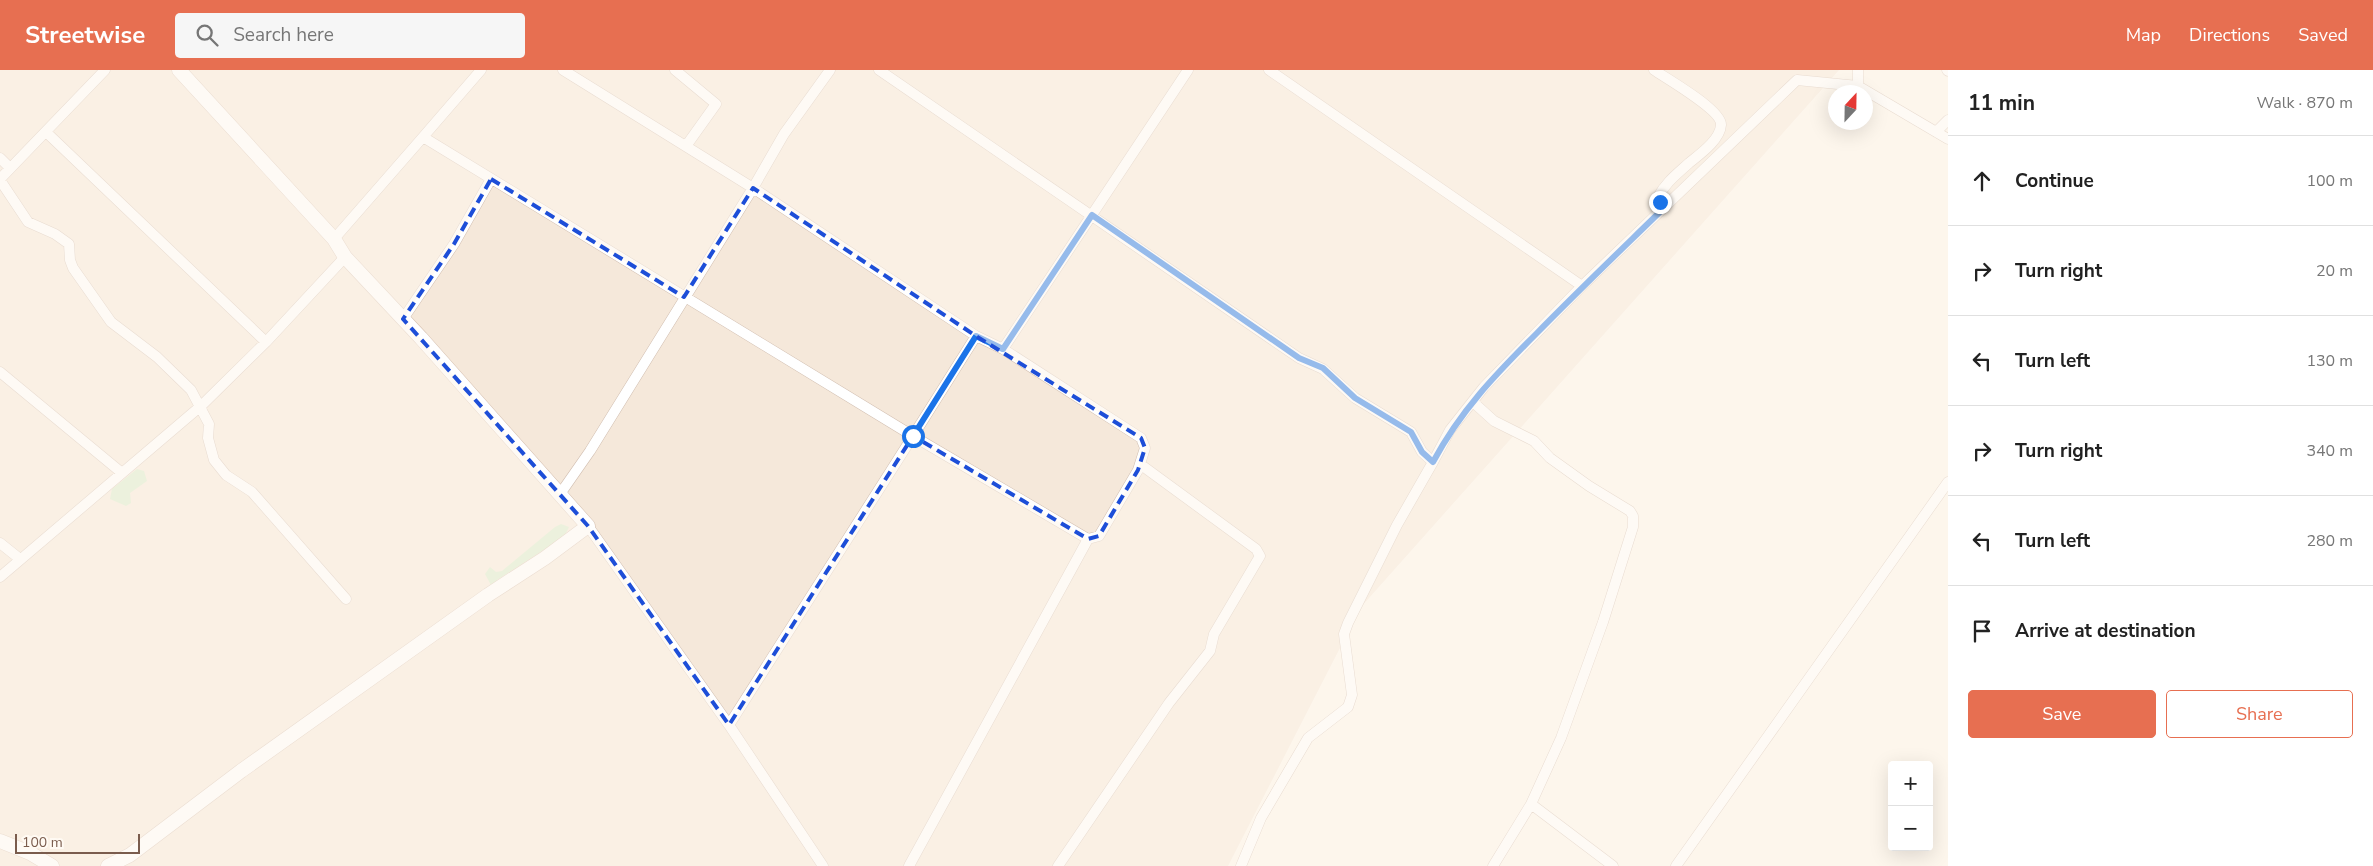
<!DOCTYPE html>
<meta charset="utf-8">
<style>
:root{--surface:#fff;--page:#f6f6f6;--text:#222;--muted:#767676;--line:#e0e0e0;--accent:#e76f51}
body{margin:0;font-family:"Nunito Sans",sans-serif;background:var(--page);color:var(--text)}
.controls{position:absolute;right:15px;bottom:15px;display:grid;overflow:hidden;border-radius:5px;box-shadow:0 5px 20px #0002}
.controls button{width:45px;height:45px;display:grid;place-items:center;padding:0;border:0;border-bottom:1px solid var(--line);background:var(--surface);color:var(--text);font:25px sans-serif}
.compass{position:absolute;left:1828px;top:15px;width:45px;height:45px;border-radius:50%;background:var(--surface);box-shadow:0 5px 20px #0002;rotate:22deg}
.scale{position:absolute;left:15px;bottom:12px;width:125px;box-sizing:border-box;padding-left:5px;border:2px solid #7a5c4d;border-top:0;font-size:14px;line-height:18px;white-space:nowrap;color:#7a5c4d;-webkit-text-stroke:4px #fffaf3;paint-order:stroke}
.stop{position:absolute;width:15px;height:15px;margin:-11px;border:4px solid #1a73e8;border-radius:50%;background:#fff}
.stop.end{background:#1a73e8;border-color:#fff;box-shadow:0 1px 5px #0008}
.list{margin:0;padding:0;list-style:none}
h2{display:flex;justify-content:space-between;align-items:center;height:65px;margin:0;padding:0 20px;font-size:21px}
h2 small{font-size:16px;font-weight:400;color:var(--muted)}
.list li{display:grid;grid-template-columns:32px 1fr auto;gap:15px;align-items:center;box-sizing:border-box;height:90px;padding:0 20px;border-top:1px solid var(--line)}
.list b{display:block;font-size:19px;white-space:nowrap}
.list em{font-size:16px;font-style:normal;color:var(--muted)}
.actions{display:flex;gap:10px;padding:15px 20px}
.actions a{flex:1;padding:11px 0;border:1px solid var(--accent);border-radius:5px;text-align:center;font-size:18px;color:var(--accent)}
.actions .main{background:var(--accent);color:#fff}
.icon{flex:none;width:28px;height:28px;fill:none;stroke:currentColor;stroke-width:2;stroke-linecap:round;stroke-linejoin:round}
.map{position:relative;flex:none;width:1948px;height:796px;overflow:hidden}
header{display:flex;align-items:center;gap:30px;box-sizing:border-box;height:70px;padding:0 25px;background:var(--accent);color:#fff}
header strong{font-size:24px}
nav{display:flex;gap:28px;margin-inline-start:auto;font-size:18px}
.search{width:350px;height:45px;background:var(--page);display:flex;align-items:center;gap:12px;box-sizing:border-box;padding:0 18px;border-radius:5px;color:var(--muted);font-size:19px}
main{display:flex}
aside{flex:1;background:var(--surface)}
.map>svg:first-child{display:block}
</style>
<header>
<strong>Streetwise</strong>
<div class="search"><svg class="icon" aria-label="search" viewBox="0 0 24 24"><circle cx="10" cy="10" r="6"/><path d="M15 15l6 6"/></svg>Search here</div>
<nav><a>Map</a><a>Directions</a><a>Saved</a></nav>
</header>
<main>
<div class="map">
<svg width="1948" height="796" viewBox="0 0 1948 796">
<rect width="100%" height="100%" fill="#fdf6ec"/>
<path fill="#f5e8da" d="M0,0H1839L1361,537L1228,796H0Z"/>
<path fill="#d8ecc9" d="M137,399L144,401L147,411L130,423L131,433L126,436L110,429L112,419Z
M561,454L569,457L564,467L497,510L496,515L492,517L485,504L490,497L496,502L502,501L555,457Z"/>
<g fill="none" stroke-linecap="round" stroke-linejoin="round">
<g stroke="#d1beb0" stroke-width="11">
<path id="street" d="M563,0L753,118L976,266
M675,0L716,34L686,76
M879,0L1299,288L1323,299L1355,328L1411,362L1422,382L1433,392L1450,360L1484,317L1582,216L1797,10L1858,16L1948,69
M1269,0L1582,216
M1654,0C1667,9 1722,40 1721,55C1720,70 1700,84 1689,93C1677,104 1666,112 1658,127L1660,132L1665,137
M1858,0V16
M1947,0L1948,1
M46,62L266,272
M1936,62L1948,50
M423,67L481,0
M0,88L10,98
M0,109L105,0
M0,110L28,152L55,164L69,174L70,190L73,198L111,252L157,287L191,320L209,354L208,368L214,390L226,405L252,422L346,529
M334,169L423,67L913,366L729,655
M403,249L454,174L491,109
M1003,279L1141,368L1145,378L1138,400L1099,466L1088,469
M0,302L122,403
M1473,332L1494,351L1534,371L1550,388L1589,416L1630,441L1633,446V457L1603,552L1561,668L1531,734L1493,796
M560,424L590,381L753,118L784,64L830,0
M588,456L729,655L823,796
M0,473L20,489
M0,507L202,335L266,272L345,187
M1531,734L1613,796
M909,796L1088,469L913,366L976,266L1003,279L1188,0
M1058,796L1169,633L1210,581L1214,564L1260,486L1256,479L1144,397
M1241,796L1261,748L1308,668L1348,637L1352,625L1344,564L1348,553L1397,455L1433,392
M1676,796L1948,412"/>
</g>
<g stroke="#d6c0b0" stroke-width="15">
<path id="secondary" d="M0,771L30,783L52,796
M108,796L130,785L241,701L488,525L545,488L588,456L421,268L345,187L334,169L179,0"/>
</g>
<use href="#street" stroke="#fff" stroke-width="10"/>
<use href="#secondary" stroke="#fff" stroke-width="14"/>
</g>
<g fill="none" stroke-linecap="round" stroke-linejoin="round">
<path stroke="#1a73e8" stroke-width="6" d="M913,366L976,266L1003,279L1092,145L1299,288L1323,298L1355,328L1411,362L1422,382L1433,392C1461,340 1495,305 1537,263C1579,220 1622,179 1665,137L1660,132"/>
</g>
<path d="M0 0H1948V796H0ZM491,109L684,227L753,118L976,266L1141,368L1145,378L1138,400L1099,466L1088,469L913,366L729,655L588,456L403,249L454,174Z" fill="#fdf6ec" fill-opacity=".55" fill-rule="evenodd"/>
<path fill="none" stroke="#1d4ed8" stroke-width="4" stroke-dasharray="10 6" stroke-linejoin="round" d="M491,109L684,227L753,118L976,266L1141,368L1145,378L1138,400L1099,466L1088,469L913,366L729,655L588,456L403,249L454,174Z"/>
</svg>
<div class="controls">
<button>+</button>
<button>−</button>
</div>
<svg class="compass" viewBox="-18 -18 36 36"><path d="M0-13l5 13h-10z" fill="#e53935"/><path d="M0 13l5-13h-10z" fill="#767676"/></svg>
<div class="scale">100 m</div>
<div class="stop" style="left:913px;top:366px"></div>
<div class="stop end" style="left:1660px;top:132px"></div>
</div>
<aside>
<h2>11 min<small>Walk · 870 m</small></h2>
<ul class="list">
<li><svg class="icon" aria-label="ahead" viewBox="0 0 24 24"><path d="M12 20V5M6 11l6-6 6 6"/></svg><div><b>Continue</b></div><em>100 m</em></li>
<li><svg class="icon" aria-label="right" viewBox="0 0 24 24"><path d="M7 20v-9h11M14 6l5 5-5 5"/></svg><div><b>Turn right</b></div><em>20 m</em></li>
<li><svg class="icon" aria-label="left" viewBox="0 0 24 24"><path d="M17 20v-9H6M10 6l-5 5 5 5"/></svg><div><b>Turn left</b></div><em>130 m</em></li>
<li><svg class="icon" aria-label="right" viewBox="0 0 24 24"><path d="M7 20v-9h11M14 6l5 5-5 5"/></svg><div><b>Turn right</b></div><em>340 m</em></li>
<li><svg class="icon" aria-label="left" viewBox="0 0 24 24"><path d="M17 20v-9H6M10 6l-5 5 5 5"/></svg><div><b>Turn left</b></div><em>280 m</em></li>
<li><svg class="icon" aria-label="arrive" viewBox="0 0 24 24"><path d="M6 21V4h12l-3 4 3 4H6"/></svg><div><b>Arrive at destination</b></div></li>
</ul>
<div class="actions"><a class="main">Save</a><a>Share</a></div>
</aside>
</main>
